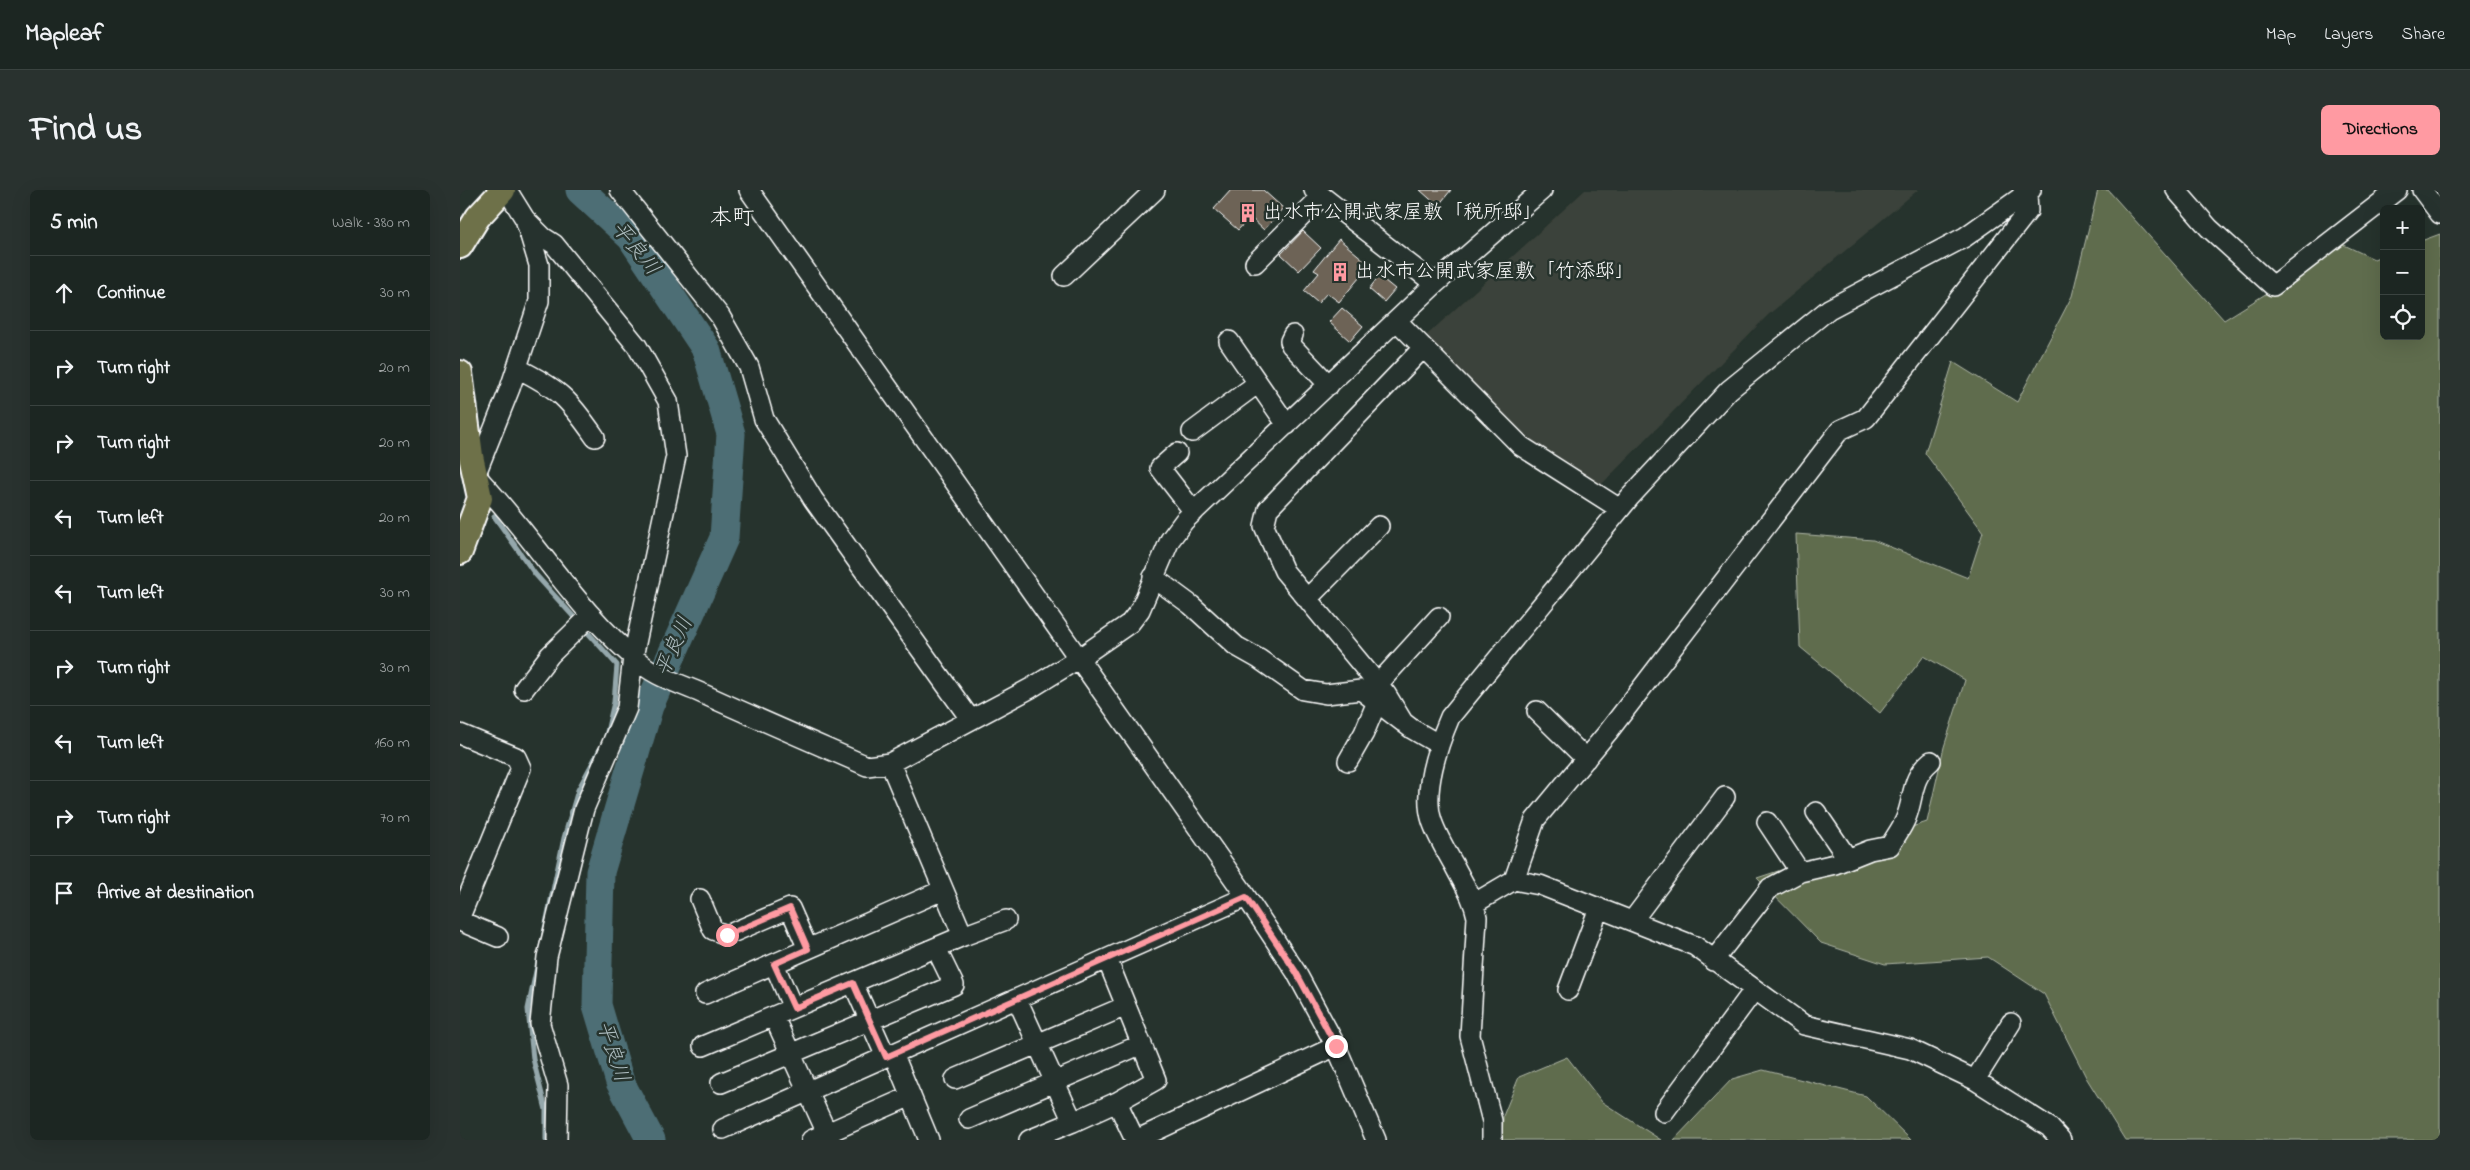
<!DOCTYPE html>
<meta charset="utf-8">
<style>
:root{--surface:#1c2622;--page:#29322f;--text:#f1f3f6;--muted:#a0a5a5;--line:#3a4340;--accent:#ff9aa2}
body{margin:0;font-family:"Indie Flower","Klee One",sans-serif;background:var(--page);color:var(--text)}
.controls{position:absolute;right:15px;top:15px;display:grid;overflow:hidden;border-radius:8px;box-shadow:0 5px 20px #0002}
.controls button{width:45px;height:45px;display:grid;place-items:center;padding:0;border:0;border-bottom:1px solid var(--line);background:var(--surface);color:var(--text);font:25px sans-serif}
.stop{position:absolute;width:15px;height:15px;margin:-11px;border:4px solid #ff9aa2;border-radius:50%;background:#fff}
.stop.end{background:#ff9aa2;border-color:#fff;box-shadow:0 1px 5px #0008}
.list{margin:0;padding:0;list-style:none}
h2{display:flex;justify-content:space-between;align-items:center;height:65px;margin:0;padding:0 20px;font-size:21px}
h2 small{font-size:16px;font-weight:400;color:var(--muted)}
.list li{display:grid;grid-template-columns:32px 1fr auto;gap:15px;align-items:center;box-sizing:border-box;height:75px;padding:0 20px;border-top:1px solid var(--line)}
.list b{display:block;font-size:19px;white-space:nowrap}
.list em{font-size:16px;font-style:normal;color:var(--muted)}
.icon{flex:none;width:28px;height:28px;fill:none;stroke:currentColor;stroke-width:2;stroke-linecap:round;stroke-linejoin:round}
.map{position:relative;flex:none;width:1980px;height:950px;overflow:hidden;border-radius:8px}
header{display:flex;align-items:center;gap:30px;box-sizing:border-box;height:70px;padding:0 25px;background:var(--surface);border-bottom:1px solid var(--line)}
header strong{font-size:24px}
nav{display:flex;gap:28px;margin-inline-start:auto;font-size:18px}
.intro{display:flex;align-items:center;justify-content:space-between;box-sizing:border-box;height:120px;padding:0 30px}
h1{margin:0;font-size:35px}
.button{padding:12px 22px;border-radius:8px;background:var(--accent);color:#111;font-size:18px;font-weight:700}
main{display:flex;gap:30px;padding:0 30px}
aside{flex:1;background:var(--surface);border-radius:8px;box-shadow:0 5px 20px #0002}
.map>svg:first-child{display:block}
</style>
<header>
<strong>Mapleaf</strong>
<nav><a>Map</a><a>Layers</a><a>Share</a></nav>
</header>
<div class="intro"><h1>Find us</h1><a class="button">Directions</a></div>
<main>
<aside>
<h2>5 min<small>Walk · 380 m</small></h2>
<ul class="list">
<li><svg class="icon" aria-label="ahead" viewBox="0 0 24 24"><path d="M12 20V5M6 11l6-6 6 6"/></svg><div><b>Continue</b></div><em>30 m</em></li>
<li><svg class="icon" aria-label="right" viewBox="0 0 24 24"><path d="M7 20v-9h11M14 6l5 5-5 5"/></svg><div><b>Turn right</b></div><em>20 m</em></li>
<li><svg class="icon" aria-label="right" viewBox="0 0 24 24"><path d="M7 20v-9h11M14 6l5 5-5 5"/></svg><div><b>Turn right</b></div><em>20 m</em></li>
<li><svg class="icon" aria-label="left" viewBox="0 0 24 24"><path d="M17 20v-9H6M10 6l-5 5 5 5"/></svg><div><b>Turn left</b></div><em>20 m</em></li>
<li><svg class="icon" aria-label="left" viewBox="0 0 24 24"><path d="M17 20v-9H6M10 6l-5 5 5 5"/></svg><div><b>Turn left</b></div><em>30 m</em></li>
<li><svg class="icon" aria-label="right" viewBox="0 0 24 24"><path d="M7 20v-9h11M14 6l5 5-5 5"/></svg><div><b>Turn right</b></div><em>30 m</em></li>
<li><svg class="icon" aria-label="left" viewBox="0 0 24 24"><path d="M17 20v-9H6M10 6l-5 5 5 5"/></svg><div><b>Turn left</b></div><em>160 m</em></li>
<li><svg class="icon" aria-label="right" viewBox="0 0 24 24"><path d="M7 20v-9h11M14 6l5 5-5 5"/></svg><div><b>Turn right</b></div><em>70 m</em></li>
<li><svg class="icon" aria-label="arrive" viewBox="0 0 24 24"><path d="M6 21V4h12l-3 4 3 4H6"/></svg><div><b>Arrive at destination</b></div></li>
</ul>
</aside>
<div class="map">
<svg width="1980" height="950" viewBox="0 0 1980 950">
<rect width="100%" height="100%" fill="#26332d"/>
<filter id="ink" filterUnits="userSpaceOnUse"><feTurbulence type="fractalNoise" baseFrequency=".02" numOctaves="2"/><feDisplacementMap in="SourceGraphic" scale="10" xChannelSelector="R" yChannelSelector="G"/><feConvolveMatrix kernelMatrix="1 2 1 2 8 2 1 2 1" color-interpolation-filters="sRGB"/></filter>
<g filter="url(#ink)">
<path fill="#3b423a" d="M1125,0H1458L1308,125L1139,297L1027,220L967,145Z"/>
<path fill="#5f6c4e" stroke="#afb6a6" d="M1638,0H1648L1764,130L1884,55L1914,69L1924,65V146H1961V51L1980,44V950H1665L1627,889L1584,804L1528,767L1425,774L1361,753L1297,688L1467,632L1484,557L1505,490L1464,466L1420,523L1340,457L1336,344L1413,350L1508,388L1523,342L1465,263L1493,172L1557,212L1612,106Z
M1107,867L1142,912L1201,950H1042L1043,926L1059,887Z
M1303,880L1406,906L1451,950H1214L1272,889Z"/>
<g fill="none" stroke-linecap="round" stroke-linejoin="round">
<path stroke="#95a8ac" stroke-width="5" d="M34,326L75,384L157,475L154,512L146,546
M86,950V920L73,869L68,819L104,648L118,600L140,559"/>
<path stroke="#4e6e75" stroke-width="29" d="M120,0L171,47L246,159L271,244L264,348L189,516L140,682L137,815L160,892L191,950"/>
</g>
<path fill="#6d6457" stroke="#fff" d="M771,0H803L823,18L804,40L790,27L778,40L754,19Z
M960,0H991L978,16Z
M843,41L861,58L839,81L821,64Z
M879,49L910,75L879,112L867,103L858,113L844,101L859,83L854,80Z
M919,86L935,99L924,112L909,99Z
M882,118L903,136L890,151L869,132Z"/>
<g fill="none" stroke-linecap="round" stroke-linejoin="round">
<g stroke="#fff" stroke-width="22">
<path id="minor" d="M160,0L260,126L289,177L304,229L353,309L511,530
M289,0L781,699L836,782L876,856L916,950
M854,0L975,94
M1716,0L1749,38L1813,96L1937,0
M1962,0L1980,24
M65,29L83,47L94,54L177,156L208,211L216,266L173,467L167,518L124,619L87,767L80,834L98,895L97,950
M795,73L862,6
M604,86L695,0
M937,131L1061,256L1160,319
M833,145L830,151L831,155L869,195
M769,151L827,235
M57,178C99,199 108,208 135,247
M732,242L798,193
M717,263L700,278L734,322
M13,283C73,344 115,421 183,475C199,488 223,495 241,503C296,528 352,552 407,576L430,573L571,498L618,469L670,433L680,420L710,350L724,331L975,94L1082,0
M15,286L50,198L79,111V75L65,29L47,0
M693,387L731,415L776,456L799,469L843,500L866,504L901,500L952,539L978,554
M847,409L919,336
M918,494L979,427
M64,499L90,465L131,425
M1077,521L1126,569
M943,532L926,504L824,381L804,336L808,319L963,158
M0,544L56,567L61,578L0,727
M888,571L904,543L917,512
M1356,622L1388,669
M1307,632L1340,682
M1054,690L1080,695L1235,756L1344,835L1450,859L1515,890L1589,937L1601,950
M240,709L253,740L267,745L330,718L348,759
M1015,713L1054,690L1075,630L1148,542L1380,240L1406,228L1568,21L1567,4L1563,0
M0,731L38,747
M1172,731L1265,607
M503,746L546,730
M647,769L696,890L657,912
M1253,771L1310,698L1340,682L1375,674L1410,660L1430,656C1435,647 1442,638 1446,628C1455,605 1450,589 1471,571
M314,774L333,818
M393,793L426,867
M1108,800L1139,718
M245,804L483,700
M557,809L613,932L569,950
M314,827L370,950
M243,856L503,746L430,573
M433,863L469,950
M495,889L666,816
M1515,890L1551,833
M261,893L494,795L476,758
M1204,922L1294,800
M509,929L682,854
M613,932L657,912L675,950
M263,939L786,707
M351,950L451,906
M676,950L876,856
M1032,950V931L1010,846L1017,727C1013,707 1003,693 994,675C986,661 977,646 972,631C962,601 978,555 990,527L1170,307L1269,200L1369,119L1505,47L1571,0"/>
</g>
<g stroke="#fff" stroke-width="28">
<path id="major" d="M0,56L18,27L43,0
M0,183L11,266L20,308L0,362"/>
</g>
<use href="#minor" stroke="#26332d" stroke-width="19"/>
<use href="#major" stroke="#6e714a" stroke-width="24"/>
</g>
</g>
<g fill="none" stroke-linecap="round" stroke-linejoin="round" filter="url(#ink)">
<path stroke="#ff9aa2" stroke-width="6" d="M267,745L330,718L348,759L314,774L334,818L393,793L426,867L786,707L836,782L876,856"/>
</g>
<defs>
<g id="building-bare" transform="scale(1.5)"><path d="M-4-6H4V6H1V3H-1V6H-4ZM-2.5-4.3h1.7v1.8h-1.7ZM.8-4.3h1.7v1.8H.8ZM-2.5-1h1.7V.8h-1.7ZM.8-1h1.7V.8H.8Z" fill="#ff9aa2" stroke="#26332d" stroke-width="2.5" paint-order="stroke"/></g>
</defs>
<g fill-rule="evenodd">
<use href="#building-bare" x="788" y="23"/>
<use href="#building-bare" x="880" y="82"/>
</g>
<g text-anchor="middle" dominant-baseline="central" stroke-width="5" stroke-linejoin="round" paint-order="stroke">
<g font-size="20" fill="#fff" stroke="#26332d" text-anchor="start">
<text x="803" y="23">出水市公開武家屋敷「税所邸」</text>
<text x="895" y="82">出水市公開武家屋敷「竹添邸」</text>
</g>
<g font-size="21" font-style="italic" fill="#afbec1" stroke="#26332d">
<text transform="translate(175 59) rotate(51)">平良川</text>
<text transform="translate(215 457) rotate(-66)">平良川</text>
<text transform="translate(152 862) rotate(72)">平良川</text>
</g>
<g font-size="22" fill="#fff" stroke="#26332d">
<text x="272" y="29">本町</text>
</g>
</g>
</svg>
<div class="controls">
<button>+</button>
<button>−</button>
<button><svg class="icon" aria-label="locate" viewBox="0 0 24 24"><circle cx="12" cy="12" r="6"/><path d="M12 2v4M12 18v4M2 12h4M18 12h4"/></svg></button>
</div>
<div class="stop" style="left:267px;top:745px"></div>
<div class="stop end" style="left:876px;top:856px"></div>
</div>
</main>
